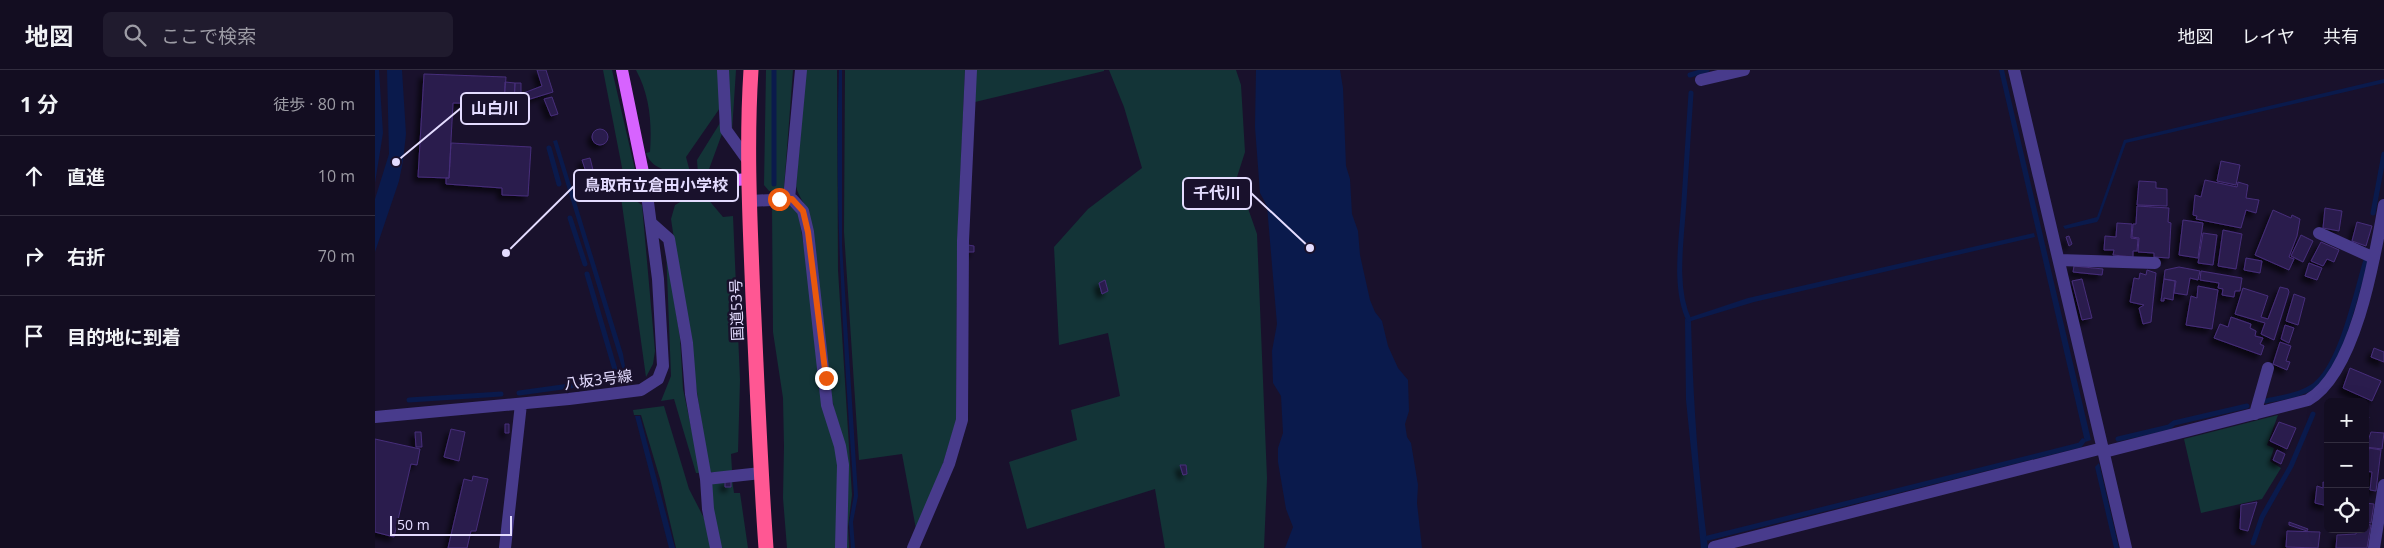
<!DOCTYPE html>
<html lang="ja">
<meta charset="utf-8">
<style>
:root{--surface:#130d21;--page:#201b2e;--text:#f1f3f6;--muted:#9d9ca5;--line:#322d3f}
body{margin:0;font-family:"Open Sans","Noto Sans JP",sans-serif;background:var(--page);color:var(--text)}
.controls{position:absolute;right:15px;bottom:15px;display:grid;overflow:hidden;border-radius:8px;box-shadow:0 5px 20px #0002}
.controls button{width:45px;height:45px;display:grid;place-items:center;padding:0;border:0;border-bottom:1px solid var(--line);background:var(--surface);color:var(--text);font:25px sans-serif}
.scale{position:absolute;left:15px;bottom:12px;width:122px;box-sizing:border-box;padding-left:5px;border:2px solid #e4dcff;border-top:0;font-size:14px;line-height:18px;white-space:nowrap;color:#e4dcff;-webkit-text-stroke:4px #19112c;paint-order:stroke}
.stop{position:absolute;width:15px;height:15px;margin:-11px;border:4px solid #ea580c;border-radius:50%;background:#fff}
.stop.end{background:#ea580c;border-color:#fff;box-shadow:0 1px 5px #0008}
.list{margin:0;padding:0;list-style:none}
h2{display:flex;justify-content:space-between;align-items:center;height:65px;margin:0;padding:0 20px;font-size:21px}
h2 small{font-size:16px;font-weight:400;color:var(--muted)}
.list li{display:grid;grid-template-columns:32px 1fr auto;gap:15px;align-items:center;box-sizing:border-box;height:80px;padding:0 20px;border-top:1px solid var(--line)}
.list b{display:block;font-size:19px;white-space:nowrap}
.list em{font-size:16px;font-style:normal;color:var(--muted)}
.icon{flex:none;width:28px;height:28px;fill:none;stroke:currentColor;stroke-width:2;stroke-linecap:round;stroke-linejoin:round}
.map{position:relative;flex:none;width:2009px;height:478px;overflow:hidden}
header{display:flex;align-items:center;gap:30px;box-sizing:border-box;height:70px;padding:0 25px;background:var(--surface);border-bottom:1px solid var(--line)}
header strong{font-size:24px}
nav{display:flex;gap:28px;margin-inline-start:auto;font-size:18px}
.search{width:350px;height:45px;background:var(--page);display:flex;align-items:center;gap:12px;box-sizing:border-box;padding:0 18px;border-radius:8px;color:var(--muted);font-size:19px}
main{display:flex}
aside{flex:1;background:var(--surface)}
.map>svg:first-child{display:block}
</style>
<header>
<strong>地図</strong>
<div class="search"><svg class="icon" aria-label="search" viewBox="0 0 24 24"><circle cx="10" cy="10" r="6"/><path d="M15 15l6 6"/></svg>ここで検索</div>
<nav><a>地図</a><a>レイヤ</a><a>共有</a></nav>
</header>
<main>
<aside>
<h2>1 分<small>徒歩 · 80 m</small></h2>
<ul class="list">
<li><svg class="icon" aria-label="ahead" viewBox="0 0 24 24"><path d="M12 20V5M6 11l6-6 6 6"/></svg><div><b>直進</b></div><em>10 m</em></li>
<li><svg class="icon" aria-label="right" viewBox="0 0 24 24"><path d="M7 20v-9h11M14 6l5 5-5 5"/></svg><div><b>右折</b></div><em>70 m</em></li>
<li><svg class="icon" aria-label="arrive" viewBox="0 0 24 24"><path d="M6 21V4h12l-3 4 3 4H6"/></svg><div><b>目的地に到着</b></div></li>
</ul>
</aside>
<div class="map">
<svg width="2009" height="478" viewBox="0 0 2009 478">
<defs>
<filter id="shadow"><feDropShadow dx="-4.5" dy="4.5" stdDeviation="2.5" flood-color="#0009"/></filter>
</defs>
<rect width="100%" height="100%" fill="#19112c"/>
<path fill="#133437" d="M228,0H237L267,130L251,118Z
M261,0H344L347,35L311,87L315,102C299,103 277,101 271,83L275,82C277,53 275,26 261,0Z
M352,0H361L357,61Z
M391,0H418L409,118L406,122L394,121L389,115Z
M431,0H462L463,200L477,425L473,457L474,478H471L473,401L457,329L434,144C431,134 423,127 421,116Z
M470,0H590L582,180L581,352L563,409L541,459L527,384L484,390L469,162Z
M600,0H729V1L600,32Z
M734,0H861L866,15L870,82L862,107L882,164L892,408L889,478H790L780,419L652,459L634,392L702,370L696,340L745,326L733,263L684,275L679,177L713,139L767,98L749,37Z
M345,53L348,61L333,102L323,104L322,90Z
M245,120L267,135L280,281L278,294L271,307Z
M332,128L348,147L358,146L365,310L363,382L356,384L357,400L354,404L334,402L296,149L300,135L307,131Z
M411,134L420,137L423,142L464,384L462,478H412L408,428L409,376L408,328L398,262L397,135Z
M291,178L305,268L308,319L326,403H321L299,329L286,331L296,306Z
M289,336L314,419L329,448L336,478H301L285,409L266,345H259L258,340Z
M1903,345L1892,375L1899,378L1895,391L1906,398L1887,429L1826,443L1809,369Z
M357,409L359,423H365L373,478H346L339,448L336,414Z"/>
<path fill="#0a1a4c" d="M0,0H4L8,63L0,113Z
M12,0H27L31,64L28,91L24,111L0,182V129L14,84Z
M464,0H467V175L483,426L478,452L480,478H476L474,453L479,425C469,284 459,142 464,0Z
M881,0H965L968,18L971,96L975,109L977,144L983,161L985,185L995,230L1000,242L1007,251L1013,276L1023,298L1033,310L1034,341L1030,354L1032,367L1036,373L1043,415L1042,433L1047,478H910L918,457L911,439L903,392V378L908,363L906,326L898,313L897,281L902,254L892,136L885,123L880,57Z
M1624,0H1629L1716,370L1710,372Z
M2009,9V13L1751,73L1724,149L1722,152L1690,159L1688,156L1722,147L1749,70Z
M182,70L248,284L251,303L249,304L178,71Z
M1659,163L1660,167L1379,232L1316,251C1318,328 1323,402 1333,478H1326L1311,330L1310,249L1373,228Z
M260,346H265L300,478H294Z
M1724,393L1744,478H1739L1720,397Z"/>
<g fill="none" stroke-linecap="round" stroke-linejoin="round">
<path stroke="#0a1a4c" stroke-width="5" d="M399,0V114
M1315,5L1332,0
M174,78L184,114
M1998,143L2009,84
M195,148L210,194
M212,204L241,303
M1314,250C1298,218 1307,166 1309,131C1311,95 1314,59 1316,23
M144,323L231,311
M34,330L126,324
M1891,331C1907,327 1932,325 1944,311C1968,286 1981,223 1991,190
M1743,369L1794,357L1799,353L1872,336
M1333,468L1705,375L1708,371
M1878,473L1887,447L1916,396L1938,344"/>
</g>
<path fill="#2c1c4e" stroke="#462e7a" filter="url(#shadow)" d="M162,0H171L178,22L139,34L140,13H146V24L167,16Z
M49,4L131,7L129,34L78,33L74,108L43,107Z
M130,12L140,13L139,34H129Z
M177,27L183,44L176,46L169,29Z
M217 67a8 8 0 1 1 16 0a8 8 0 1 1-16 0Z
M76,73L156,77L153,126L127,125V118L71,114V108H74Z
M215,88L218,100L211,102L207,90Z
M1846,91L1865,95L1861,115L1842,111Z
M1830,110L1862,117L1863,112L1873,115L1871,128L1884,130L1881,143L1871,140L1866,158L1821,149L1822,146L1818,145L1820,125L1826,127Z
M1764,111L1781,112V118L1792,119V136L1762,135Z
M1762,136L1794,138L1793,152L1796,153L1794,188L1779,187V183L1763,182L1764,168L1757,167L1758,154H1761Z
M1950,138L1967,141L1964,161L1948,158Z
M1898,140L1916,148L1917,145L1925,149L1922,166L1914,187L1919,189L1914,200L1880,185Z
M1808,150L1828,153L1823,188L1804,185Z
M1982,152L1997,156L1991,176L1977,171Z
M1742,153L1757,154L1756,168L1763,169L1762,181H1758V187L1738,185L1739,180H1729L1730,166L1741,167Z
M1848,160L1867,164L1861,199L1843,196Z
M1828,163L1842,165L1838,195L1823,193Z
M1926,165L1938,171L1928,192L1916,186Z
M1694,166L1697,174L1694,176L1691,167Z
M1946,172L1964,180L1959,192L1952,189L1948,196L1936,191Z
M593,175L599,176V182H593Z
M1871,188L1887,191L1885,203L1869,200Z
M1934,193L1947,198L1942,210L1930,206Z
M1699,196L1728,199L1727,205L1698,202Z
M1804,197L1825,201L1823,210L1815,208L1812,225L1799,223L1801,211L1789,209L1790,200Z
M1772,200L1781,203L1776,252L1768,254L1764,238L1769,235L1755,232L1759,208L1764,209L1765,203L1771,205Z
M1826,201L1867,208L1865,221H1860L1859,227L1847,225L1848,219L1843,218L1844,213L1825,210Z
M1707,209L1717,248L1707,250L1697,211Z
M1789,209L1800,211L1798,230L1789,228V231H1786Z
M730,210L733,221L727,224L724,213Z
M1823,216L1843,220L1837,259L1811,255L1816,226L1822,228Z
M1905,217L1913,219L1914,222L1899,270L1886,264L1890,253L1860,244L1868,218L1893,226L1886,247L1893,249Z
M1919,224L1930,228L1923,255L1911,251Z
M1856,247L1876,254L1875,258L1881,261L1880,266L1888,268L1885,274L1889,276L1886,285L1839,268L1845,254L1853,257Z
M1910,255L1919,258L1914,273L1906,269Z
M1905,272L1916,276L1911,291L1915,292L1912,300L1898,294Z
M1999,278L2009,282V292L1996,287Z
M1975,298L2006,311L1997,331L1968,318Z
M1990,346L1994,347L1990,359Z
M1904,352L1921,358L1912,379L1895,371Z
M130,354H134V363H130Z
M76,359L90,362L84,391L69,387Z
M40,362H46L47,377H41Z
M1996,362L2009,363L2007,379L1991,377Z
M0,369L45,379L42,395L36,394L19,467L0,462Z
M1994,378L2006,380L2001,421L1995,420L1997,402L1990,401Z
M1902,380L1910,384L1906,394L1898,390Z
M805,395H811L812,404L808,405Z
M98,406L113,409L101,461H96L92,478H73L89,409L97,411Z
M1952,408L1953,436L1940,433L1942,416L1948,418V412L1951,413Z
M350,411H356V417H350Z
M1882,432L1873,461L1865,459L1866,435Z
M1990,433L1999,434L1996,453L1990,452Z
M1914,452L1933,459L1932,461L1914,455Z
M1990,454L1996,455L1992,478H1961L1962,465L1981,464L1982,459H1990Z
M1912,461L1945,462L1943,478L1911,477Z"/>
<g fill="none" stroke-linecap="round" stroke-linejoin="round">
<path stroke="#483b8c" stroke-width="12" d="M348,0L351,60L374,92
M1639,0L1751,478
M1326,10L1369,0
M414,129L426,0
M374,131L417,129L428,141L433,162L452,335L465,376L468,395L466,478
M276,153L294,169L312,273L316,324L331,409L333,439L341,478
M1944,163L1999,188
M1684,190L1780,193
M1880,344L1893,298
M0,347L194,329L266,320L283,309L288,296L283,209L271,117
M1729,382L1933,330C1981,303 2000,186 2009,135
M331,409L386,403
M1339,477L1728,378
M130,478L146,334
M538,478L574,394L587,350L588,171L596,0
M1999,478L2009,415"/>
<path stroke="#d763ff" stroke-width="12" d="M247,0L271,117L374,109"/>
<path stroke="#ff5793" stroke-width="15" d="M376,0C371,76 375,152 378,228C382,311 385,395 391,478"/>
</g>
<g fill="none" stroke-linecap="round" stroke-linejoin="round">
<path stroke="#ea580c" stroke-width="6" d="M404,129H417L428,141L433,162L451,308"/>
</g>
<g text-anchor="middle" dominant-baseline="central" stroke-width="5" stroke-linejoin="round" paint-order="stroke">
<g font-size="15" fill="#e4dcff" stroke="#19112c">
<text transform="translate(361 240) rotate(-92)">国道53号</text>
<text transform="translate(223 309) rotate(-7)">八坂3号線</text>
</g>
</g>
<path fill="none" stroke="#e4dcff" stroke-width="2" d="M21 92L86 38M131 183L199 116M935 178L876 123"/>
<g fill="#e4dcff" stroke="#19112c" stroke-width="2">
<circle cx="21" cy="92" r="5"/>
<circle cx="131" cy="183" r="5"/>
<circle cx="935" cy="178" r="5"/>
</g>
<g fill="#19112c" stroke="#e4dcff" stroke-width="2">
<rect x="86" y="23" width="68" height="31" rx="5"/>
<rect x="199" y="100" width="164" height="31" rx="5"/>
<rect x="808" y="108" width="68" height="31" rx="5"/>
</g>
<g font-size="16" text-anchor="middle" font-weight="bold" fill="#e4dcff">
<text x="120" y="44">山白川</text>
<text x="281" y="121">鳥取市立倉田小学校</text>
<text x="842" y="129">千代川</text>
</g>
</svg>
<div class="controls">
<button>+</button>
<button>−</button>
<button><svg class="icon" aria-label="locate" viewBox="0 0 24 24"><circle cx="12" cy="12" r="6"/><path d="M12 2v4M12 18v4M2 12h4M18 12h4"/></svg></button>
</div>
<div class="scale">50 m</div>
<div class="stop" style="left:404px;top:129px"></div>
<div class="stop end" style="left:451px;top:308px"></div>
</div>
</main>
